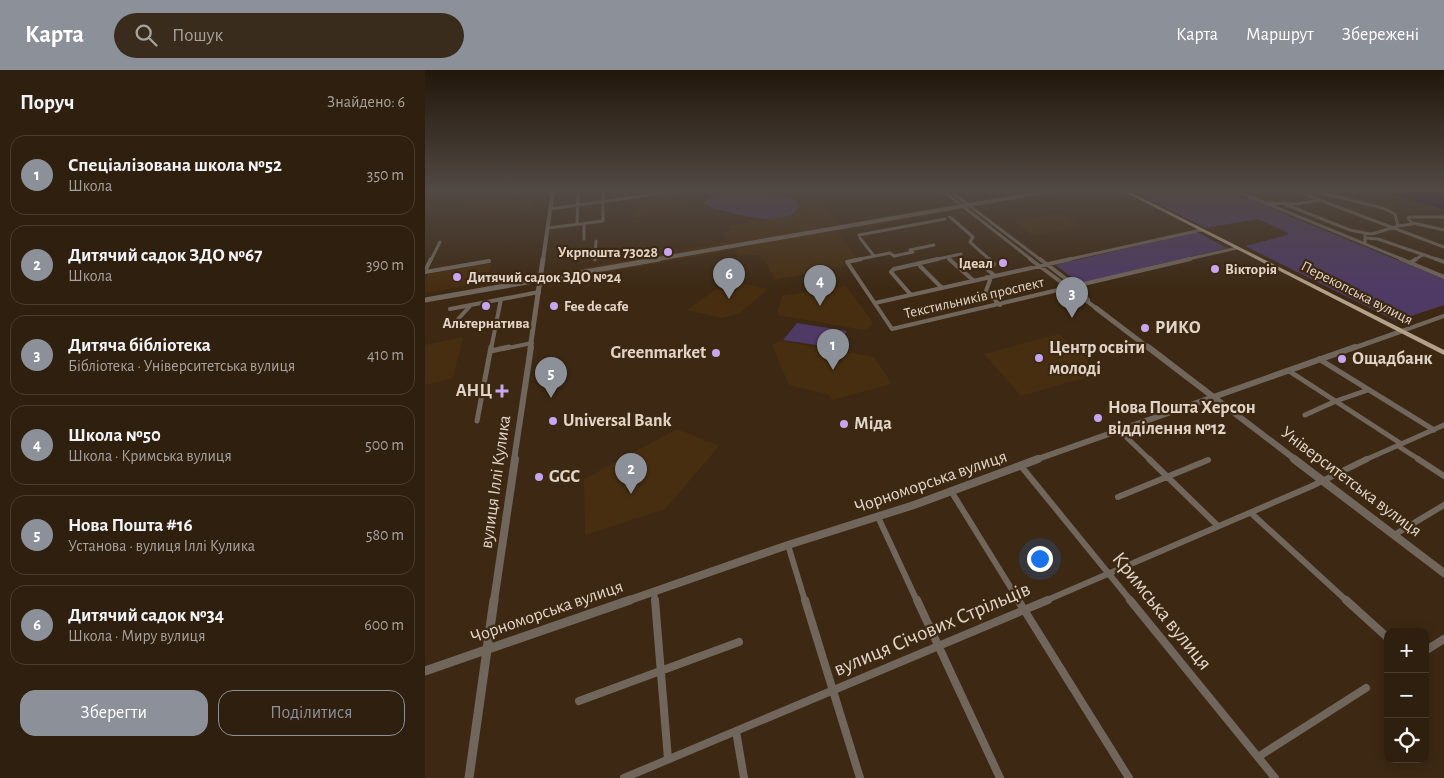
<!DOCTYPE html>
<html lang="uk">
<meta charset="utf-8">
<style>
:root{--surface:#2e1f0e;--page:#3a2c1c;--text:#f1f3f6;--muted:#a7a29e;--line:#493d2e;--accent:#8c9099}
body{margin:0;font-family:"Alegreya Sans",sans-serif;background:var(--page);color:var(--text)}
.controls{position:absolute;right:15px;bottom:15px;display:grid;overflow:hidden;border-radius:10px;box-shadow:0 2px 12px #0003}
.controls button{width:45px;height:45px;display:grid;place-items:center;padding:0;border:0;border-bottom:1px solid var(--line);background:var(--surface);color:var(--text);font:25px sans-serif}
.you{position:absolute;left:614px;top:488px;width:18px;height:18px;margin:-12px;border:4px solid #fff;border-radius:50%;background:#1a73e8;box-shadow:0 0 0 8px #1a73e833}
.badge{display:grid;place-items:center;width:32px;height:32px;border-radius:50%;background:var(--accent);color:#fff;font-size:16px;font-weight:700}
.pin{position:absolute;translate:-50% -41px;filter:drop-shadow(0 1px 2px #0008)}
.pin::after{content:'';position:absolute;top:26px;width:18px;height:15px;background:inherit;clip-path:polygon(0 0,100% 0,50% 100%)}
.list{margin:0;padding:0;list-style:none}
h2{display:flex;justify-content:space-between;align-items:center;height:65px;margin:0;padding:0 20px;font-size:21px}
h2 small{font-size:16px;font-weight:400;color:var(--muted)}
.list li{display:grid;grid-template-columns:32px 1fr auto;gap:15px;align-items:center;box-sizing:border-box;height:80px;margin:0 10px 10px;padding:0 10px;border:1px solid var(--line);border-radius:15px}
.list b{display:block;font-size:19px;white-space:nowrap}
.list p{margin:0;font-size:16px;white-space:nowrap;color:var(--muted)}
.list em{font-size:16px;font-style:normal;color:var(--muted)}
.actions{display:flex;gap:10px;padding:15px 20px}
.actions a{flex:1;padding:11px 0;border:1px solid var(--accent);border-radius:15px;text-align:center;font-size:18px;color:var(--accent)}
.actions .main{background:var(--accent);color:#fff}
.icon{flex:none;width:28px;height:28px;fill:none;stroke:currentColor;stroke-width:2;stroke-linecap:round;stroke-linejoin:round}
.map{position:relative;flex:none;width:1019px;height:708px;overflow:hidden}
header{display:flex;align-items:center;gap:30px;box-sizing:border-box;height:70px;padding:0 25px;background:var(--accent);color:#fff}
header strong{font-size:24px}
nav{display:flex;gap:28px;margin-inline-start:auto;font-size:18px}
.search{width:350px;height:45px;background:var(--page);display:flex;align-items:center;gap:12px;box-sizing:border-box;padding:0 18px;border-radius:28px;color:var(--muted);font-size:19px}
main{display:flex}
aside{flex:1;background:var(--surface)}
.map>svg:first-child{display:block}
</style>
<header>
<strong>Карта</strong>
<div class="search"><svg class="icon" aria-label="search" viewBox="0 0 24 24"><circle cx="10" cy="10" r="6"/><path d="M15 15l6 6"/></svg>Пошук</div>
<nav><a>Карта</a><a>Маршрут</a><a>Збережені</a></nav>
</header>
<main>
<aside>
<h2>Поруч<small>Знайдено: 6</small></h2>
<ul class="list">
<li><span class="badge">1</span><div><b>Спеціалізована школа №52</b><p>Школа</p></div><em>350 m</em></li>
<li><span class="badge">2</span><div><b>Дитячий садок ЗДО №67</b><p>Школа</p></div><em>390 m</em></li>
<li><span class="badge">3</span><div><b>Дитяча бібліотека</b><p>Бібліотека · Університетська вулиця</p></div><em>410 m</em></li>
<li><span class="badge">4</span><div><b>Школа №50</b><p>Школа · Кримська вулиця</p></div><em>500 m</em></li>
<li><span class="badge">5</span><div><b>Нова Пошта #16</b><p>Установа · вулиця Іллі Кулика</p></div><em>580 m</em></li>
<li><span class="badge">6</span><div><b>Дитячий садок №34</b><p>Школа · Миру вулиця</p></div><em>600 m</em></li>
</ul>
<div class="actions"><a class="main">Зберегти</a><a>Поділитися</a></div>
</aside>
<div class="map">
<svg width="1019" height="708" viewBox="0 0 1019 708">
<rect width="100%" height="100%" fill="#3d2913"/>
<path fill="#472e11" d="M48,120H110L109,125L41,134Z
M366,120H385L414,154L524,135L531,141L412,162L432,188L420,191L418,193L420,196L349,210L341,191L336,190L333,185L315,186L309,180L131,211V203L302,172L298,162L306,160L304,156L315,155L326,150L336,151L368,145L374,141L381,140Z
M253,124L259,140L210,148L207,130Z
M108,128L105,139L53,146L58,134Z
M635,143L656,156L609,166L589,152Z
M67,193L61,212L0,223V210L3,204Z
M315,213L343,219L315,243L297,248L262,240L294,217Z
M421,216L448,253L441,260L352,245L357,226Z
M634,264L663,290L659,308L596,326L559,284Z
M38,267L28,308L0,315V275Z
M355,271L449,287L467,314L407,330L404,325L364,315L347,275Z
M252,359L294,376L240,439L160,465L159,409Z"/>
<path fill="#4f3a65" d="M328,120L366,128L371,130L375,136C360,161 307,143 285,137L280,132C290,117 313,120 328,120Z
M705,120H806L872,149L1019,209V235L971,251L820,176L862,165L863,163L833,149L781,158Z
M772,162L802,178L655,213L630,195Z
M372,253L422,261L411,278L358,270Z"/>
<path fill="#210437" d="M948,120H1019V139Z"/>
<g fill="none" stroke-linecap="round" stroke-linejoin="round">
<path stroke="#71665c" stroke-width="3" d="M200,120L202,129
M517,120L607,190
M809,120L979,190
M875,120L884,126L1019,177
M885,120L958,138L970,144L973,156L947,164L940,163V174
M525,121L616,190
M845,133L872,134L894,130
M859,134L925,160L940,163
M125,139L252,121L280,120
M525,147L548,167L545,172L565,190
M159,153V169
M988,153L1019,160
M152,154L153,123
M973,156L987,154L983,148L985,147H1019
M123,158L178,151V120
M434,165L520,149
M435,168L449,186
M941,168L953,169L1014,190
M524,189L526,190
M6,190L15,172
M170,190L171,171
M430,190L465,183L469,186L488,182L485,180L509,175
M508,190L536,184
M641,190L776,160
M759,190L812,178
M989,190L998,185"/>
<path stroke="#71665c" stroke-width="4" d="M436,189L422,192L467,259L765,189
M524,189L549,211
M564,189L569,194L563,200L570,206
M605,189L671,238
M615,189L645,212L663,230
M976,189L1019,207
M1011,189L1019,192
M985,193L991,189
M495,196L517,218
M0,201L6,189
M0,202L64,191
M562,207L565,210L561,221L575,235
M486,225L466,202L469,199L513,189
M450,233L646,189
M25,239L114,222
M26,257L45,236
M977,261L1019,246
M66,279L76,229
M78,279L107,273"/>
<path stroke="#71665c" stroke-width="5" d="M66,281L84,277
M894,289L1009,360
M864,301L975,373
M880,345L911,331L943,320
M52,351L66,277
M694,360L725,390
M973,376L995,390
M940,390L1019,355"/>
<path stroke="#71665c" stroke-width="6" d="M724,389L793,456
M993,389L1019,406
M596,396L706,531
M526,421L594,531
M693,427L783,390
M826,443L922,531
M453,447L492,531
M969,465L1019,435
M363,475L380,531
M229,521L230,531
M620,531L887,416L942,389"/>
<path stroke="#71665c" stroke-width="8" d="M230,530L243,689
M380,530L435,708
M492,530L575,708
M593,530L704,708
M705,530L850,708
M921,530L963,568
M1000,581L1019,569
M154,631L314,572
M311,661L319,708
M833,687L941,618
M199,708L623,530"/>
<path stroke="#71665c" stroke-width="4" d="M118,190L128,120
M227,190L630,120"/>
<path stroke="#71665c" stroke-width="5" d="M0,230L234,189
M671,238L725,279
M105,279L118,189
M926,279L977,261"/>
<path stroke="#71665c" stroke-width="6" d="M723,277L871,390
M89,390L106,277
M610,390L930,277"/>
<path stroke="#71665c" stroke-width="8" d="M869,389L1019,503
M69,531L90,389
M202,531L363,475L489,435L613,389"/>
<path stroke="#71665c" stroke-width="9" d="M0,601L205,530
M44,708L69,530"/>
<path fill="#b49f89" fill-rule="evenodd" d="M696,120H701L1019,280V285Z"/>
</g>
<linearGradient id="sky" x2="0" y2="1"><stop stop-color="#22170a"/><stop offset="0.55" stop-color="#514944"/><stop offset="1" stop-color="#514944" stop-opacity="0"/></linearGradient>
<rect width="1019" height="219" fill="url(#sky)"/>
<g fill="#c8a6ef" stroke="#3d2913" stroke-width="2">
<circle cx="243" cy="182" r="5"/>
<circle cx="578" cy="193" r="5"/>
<circle cx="790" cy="199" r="5"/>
<circle cx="32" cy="207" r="5"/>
<circle cx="61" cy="236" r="5"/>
<circle cx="129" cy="236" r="5"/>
<circle cx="720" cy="258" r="5"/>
<circle cx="291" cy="283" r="5"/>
<circle cx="614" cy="288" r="5"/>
<circle cx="917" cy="289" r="5"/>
<path d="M74.5 313.5h5v5h5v5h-5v5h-5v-5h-5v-5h5z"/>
<circle cx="673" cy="348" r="5"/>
<circle cx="128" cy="351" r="5"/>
<circle cx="419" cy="354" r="5"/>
<circle cx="114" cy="407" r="5"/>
</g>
<g text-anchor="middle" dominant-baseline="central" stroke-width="4.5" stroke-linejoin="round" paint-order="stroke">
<g font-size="15" font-weight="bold" fill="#e2d5c8" stroke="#3d2913" text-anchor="start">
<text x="233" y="182" text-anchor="end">Укрпошта 73028</text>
<text x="568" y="193" text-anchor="end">Ідеал</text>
<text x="800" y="199">Вікторія</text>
<text x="42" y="207">Дитячий садок ЗДО №24</text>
<text x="139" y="236">Fee de cafe</text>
<text x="61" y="253" text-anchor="middle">Альтернатива</text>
</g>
<g font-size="15" fill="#e2d5c8" stroke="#3d2913">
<text transform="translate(932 223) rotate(27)">Перекопська вулиця</text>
<text transform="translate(549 228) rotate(-13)">Текстильників проспект</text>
</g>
<g font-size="18" font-weight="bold" fill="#e2d5c8" stroke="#3d2913" text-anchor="start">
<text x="730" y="258">РИКО</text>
<text x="624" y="278">Центр освіти<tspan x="624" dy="21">молоді</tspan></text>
<text x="281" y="283" text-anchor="end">Greenmarket</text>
<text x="927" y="289">Ощадбанк</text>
<text x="67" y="321" text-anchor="end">АНЦ</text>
<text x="683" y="338">Нова Пошта Херсон<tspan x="683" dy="21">відділення №12</tspan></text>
<text x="138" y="351">Universal Bank</text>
<text x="429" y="354">Міда</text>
<text x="124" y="407">GGC</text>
</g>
<g font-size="18" fill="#e2d5c8" stroke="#3d2913">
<text transform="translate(71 412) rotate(-82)">вулиця Іллі Кулика</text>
<text transform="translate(506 412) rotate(-19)">Чорноморська вулиця</text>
<text transform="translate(926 412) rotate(37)">Університетська вулиця</text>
<text transform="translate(122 542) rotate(-19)">Чорноморська вулиця</text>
</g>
<g font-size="21" fill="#e2d5c8" stroke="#3d2913">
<text transform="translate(737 541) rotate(51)">Кримська вулиця</text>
<text transform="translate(507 559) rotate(-23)">вулиця Січових Стрільців</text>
</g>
</g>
</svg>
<div class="controls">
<button>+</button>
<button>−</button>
<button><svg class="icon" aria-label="locate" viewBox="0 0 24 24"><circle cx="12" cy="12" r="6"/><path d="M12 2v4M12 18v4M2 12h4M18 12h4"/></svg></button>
</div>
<div class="you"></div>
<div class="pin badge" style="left:408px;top:300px">1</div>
<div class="pin badge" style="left:206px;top:424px">2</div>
<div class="pin badge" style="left:647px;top:248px">3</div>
<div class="pin badge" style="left:395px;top:236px">4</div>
<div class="pin badge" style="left:126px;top:328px">5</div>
<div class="pin badge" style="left:304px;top:229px">6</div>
</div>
</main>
